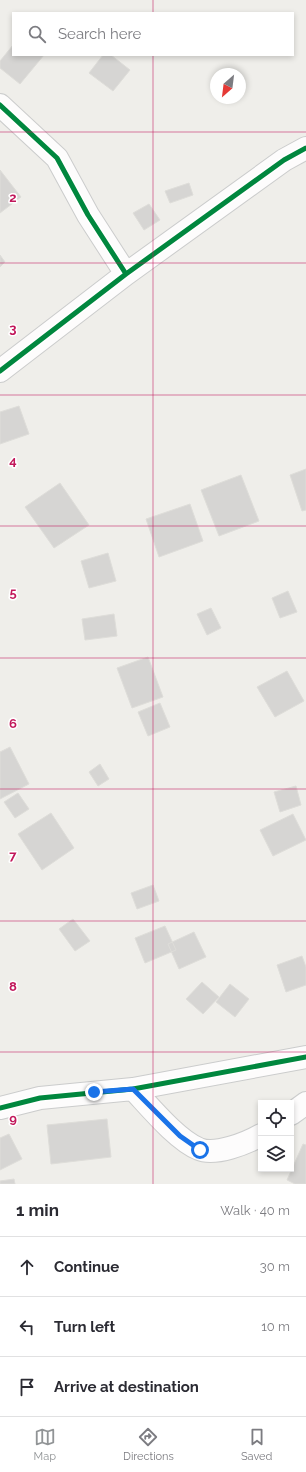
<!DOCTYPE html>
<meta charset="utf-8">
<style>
:root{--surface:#fff;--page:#f2f2f3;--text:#2b2b33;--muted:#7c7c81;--line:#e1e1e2;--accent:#919496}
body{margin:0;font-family:Raleway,sans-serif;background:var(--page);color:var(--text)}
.controls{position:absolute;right:12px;bottom:12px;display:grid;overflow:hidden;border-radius:0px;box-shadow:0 2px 6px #0003}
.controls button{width:36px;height:36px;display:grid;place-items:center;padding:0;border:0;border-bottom:1px solid var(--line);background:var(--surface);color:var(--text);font:20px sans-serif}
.compass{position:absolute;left:210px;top:68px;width:36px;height:36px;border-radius:50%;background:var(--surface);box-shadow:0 2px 6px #0003;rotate:208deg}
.stop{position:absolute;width:12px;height:12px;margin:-9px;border:3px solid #1a73e8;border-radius:50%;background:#fff}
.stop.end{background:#1a73e8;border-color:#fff;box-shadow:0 1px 4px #0008}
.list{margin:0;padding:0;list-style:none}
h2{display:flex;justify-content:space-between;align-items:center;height:52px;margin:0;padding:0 16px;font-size:17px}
h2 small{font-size:13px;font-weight:400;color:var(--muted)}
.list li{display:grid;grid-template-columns:26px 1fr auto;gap:12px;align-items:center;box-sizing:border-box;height:60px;padding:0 16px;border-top:1px solid var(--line)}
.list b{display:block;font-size:15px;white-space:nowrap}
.list em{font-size:13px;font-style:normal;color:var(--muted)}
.icon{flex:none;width:22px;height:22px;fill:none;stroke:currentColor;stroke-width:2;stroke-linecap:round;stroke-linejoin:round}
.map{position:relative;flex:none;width:306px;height:1184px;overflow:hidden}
.search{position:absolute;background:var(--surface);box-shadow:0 2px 6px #0003;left:12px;right:12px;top:12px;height:44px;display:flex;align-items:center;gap:10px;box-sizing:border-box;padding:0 14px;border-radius:0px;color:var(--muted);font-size:15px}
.sheet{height:232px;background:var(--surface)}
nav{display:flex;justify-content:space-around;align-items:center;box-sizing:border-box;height:56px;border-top:1px solid var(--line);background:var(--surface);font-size:11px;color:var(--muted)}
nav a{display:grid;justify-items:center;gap:2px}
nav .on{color:var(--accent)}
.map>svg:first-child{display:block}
</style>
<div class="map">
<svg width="306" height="1184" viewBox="0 0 306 1184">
<rect width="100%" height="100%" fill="#efeeea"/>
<path fill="#d6d5d3" stroke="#deddd9" d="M13,45V55H44L20,84L0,68V61Z
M103,55H111L130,70L113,91L89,73Z
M0,170L21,197L0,213Z
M189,183L193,195L170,203L165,191Z
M149,204L160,220L144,230L133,213Z
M0,255L5,262L0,267Z
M19,406L29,434L0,444V412Z
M306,469V510L302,511L290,475Z
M241,475L259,521L219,536L201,490Z
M60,483L89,525L54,548L25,507Z
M190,504L203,541L159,557L146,519Z
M108,553L116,581L89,588L81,561Z
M288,591L297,612L280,618L272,598Z
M211,608L221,628L207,635L197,614Z
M114,614L117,636L85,640L82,619Z
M148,657L163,697L132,708L117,668Z
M287,671L304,701L275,717L257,687Z
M160,703L170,727L148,736L138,712Z
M10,747L29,784L0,799V752Z
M100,764L109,779L98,786L89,772Z
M296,786L301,805L280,812L274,792Z
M18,793L29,809L15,818L4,802Z
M51,813L74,848L42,870L18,834Z
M293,814L306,840L273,856L260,830Z
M153,885L159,901L137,909L131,893Z
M73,919L90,941L75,951L59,929Z
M165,926L176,950L145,963L135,938Z
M194,932L206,957L179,969L168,944Z
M302,956L306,967V985L286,992L277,965Z
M202,982L219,997L203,1014L186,999Z
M230,984L249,999L235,1017L216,1002Z
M107,1119L111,1157L51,1164L47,1125Z
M9,1134L22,1159L0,1170V1138Z
M303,1144L306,1145V1184H295L287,1180Z
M14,1179L15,1184H0V1181Z"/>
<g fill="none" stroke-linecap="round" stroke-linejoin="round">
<g stroke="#cbcccc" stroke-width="24">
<path id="minor" d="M0,105L57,158L88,215L126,274
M0,371L126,274L284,160L306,148
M133,1089C150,1107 177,1140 199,1149C215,1156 247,1143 261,1135
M0,1108L40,1098L133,1089L306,1057
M291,1114L306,1103"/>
</g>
<use href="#minor" stroke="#fdfcfc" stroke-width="22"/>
<g stroke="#fff" stroke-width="8">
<path id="cycleway" d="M0,105L57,158L88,215L126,274
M0,371L126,274L284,160L306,148
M0,1108L40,1098L133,1089L306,1057"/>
</g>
<use href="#cycleway" stroke="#00873e" stroke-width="5"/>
</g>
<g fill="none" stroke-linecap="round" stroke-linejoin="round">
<path stroke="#1a73e8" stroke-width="5" d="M94,1092L133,1089L180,1136L200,1150"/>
</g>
<path fill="none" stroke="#c2185b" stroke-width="1" stroke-opacity="0.55" d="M153,0V13M153,55V1184M0,132H306M0,263H306M0,395H306M0,526H306M0,658H306M0,789H306M0,921H306M0,1052H306"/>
<g font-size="13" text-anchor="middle" font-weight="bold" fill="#c2185b" stroke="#fff" stroke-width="3" stroke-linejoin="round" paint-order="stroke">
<text x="13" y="202">2</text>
<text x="13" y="333">3</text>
<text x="13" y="465">4</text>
<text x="13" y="597">5</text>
<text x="13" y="728">6</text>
<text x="13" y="860">7</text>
<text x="13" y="991">8</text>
<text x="13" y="1123">9</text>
</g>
</svg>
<div class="controls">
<button><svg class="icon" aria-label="locate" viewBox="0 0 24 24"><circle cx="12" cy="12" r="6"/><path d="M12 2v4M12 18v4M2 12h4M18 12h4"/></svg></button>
<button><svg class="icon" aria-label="layers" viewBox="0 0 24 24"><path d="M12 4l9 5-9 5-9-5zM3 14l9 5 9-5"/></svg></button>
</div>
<svg class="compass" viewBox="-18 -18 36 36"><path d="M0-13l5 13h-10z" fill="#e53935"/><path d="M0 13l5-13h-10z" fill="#7c7c81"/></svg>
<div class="stop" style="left:200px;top:1150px"></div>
<div class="stop end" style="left:94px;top:1092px"></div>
<div class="search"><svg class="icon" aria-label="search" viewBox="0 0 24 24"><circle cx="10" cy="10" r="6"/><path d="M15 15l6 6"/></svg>Search here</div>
</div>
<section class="sheet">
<h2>1 min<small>Walk · 40 m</small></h2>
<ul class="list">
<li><svg class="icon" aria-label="ahead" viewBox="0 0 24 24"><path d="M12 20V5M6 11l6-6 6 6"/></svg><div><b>Continue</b></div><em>30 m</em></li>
<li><svg class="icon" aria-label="left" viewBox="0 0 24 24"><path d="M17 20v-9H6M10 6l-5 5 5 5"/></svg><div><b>Turn left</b></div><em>10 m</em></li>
<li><svg class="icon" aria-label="arrive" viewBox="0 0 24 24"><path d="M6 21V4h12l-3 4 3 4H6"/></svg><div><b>Arrive at destination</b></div></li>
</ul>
</section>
<nav>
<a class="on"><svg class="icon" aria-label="map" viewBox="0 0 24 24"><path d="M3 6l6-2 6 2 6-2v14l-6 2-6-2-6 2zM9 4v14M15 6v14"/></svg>Map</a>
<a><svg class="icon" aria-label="directions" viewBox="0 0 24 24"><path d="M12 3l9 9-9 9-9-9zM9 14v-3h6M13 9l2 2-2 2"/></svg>Directions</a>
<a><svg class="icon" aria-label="saved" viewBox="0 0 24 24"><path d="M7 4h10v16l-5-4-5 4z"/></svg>Saved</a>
</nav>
